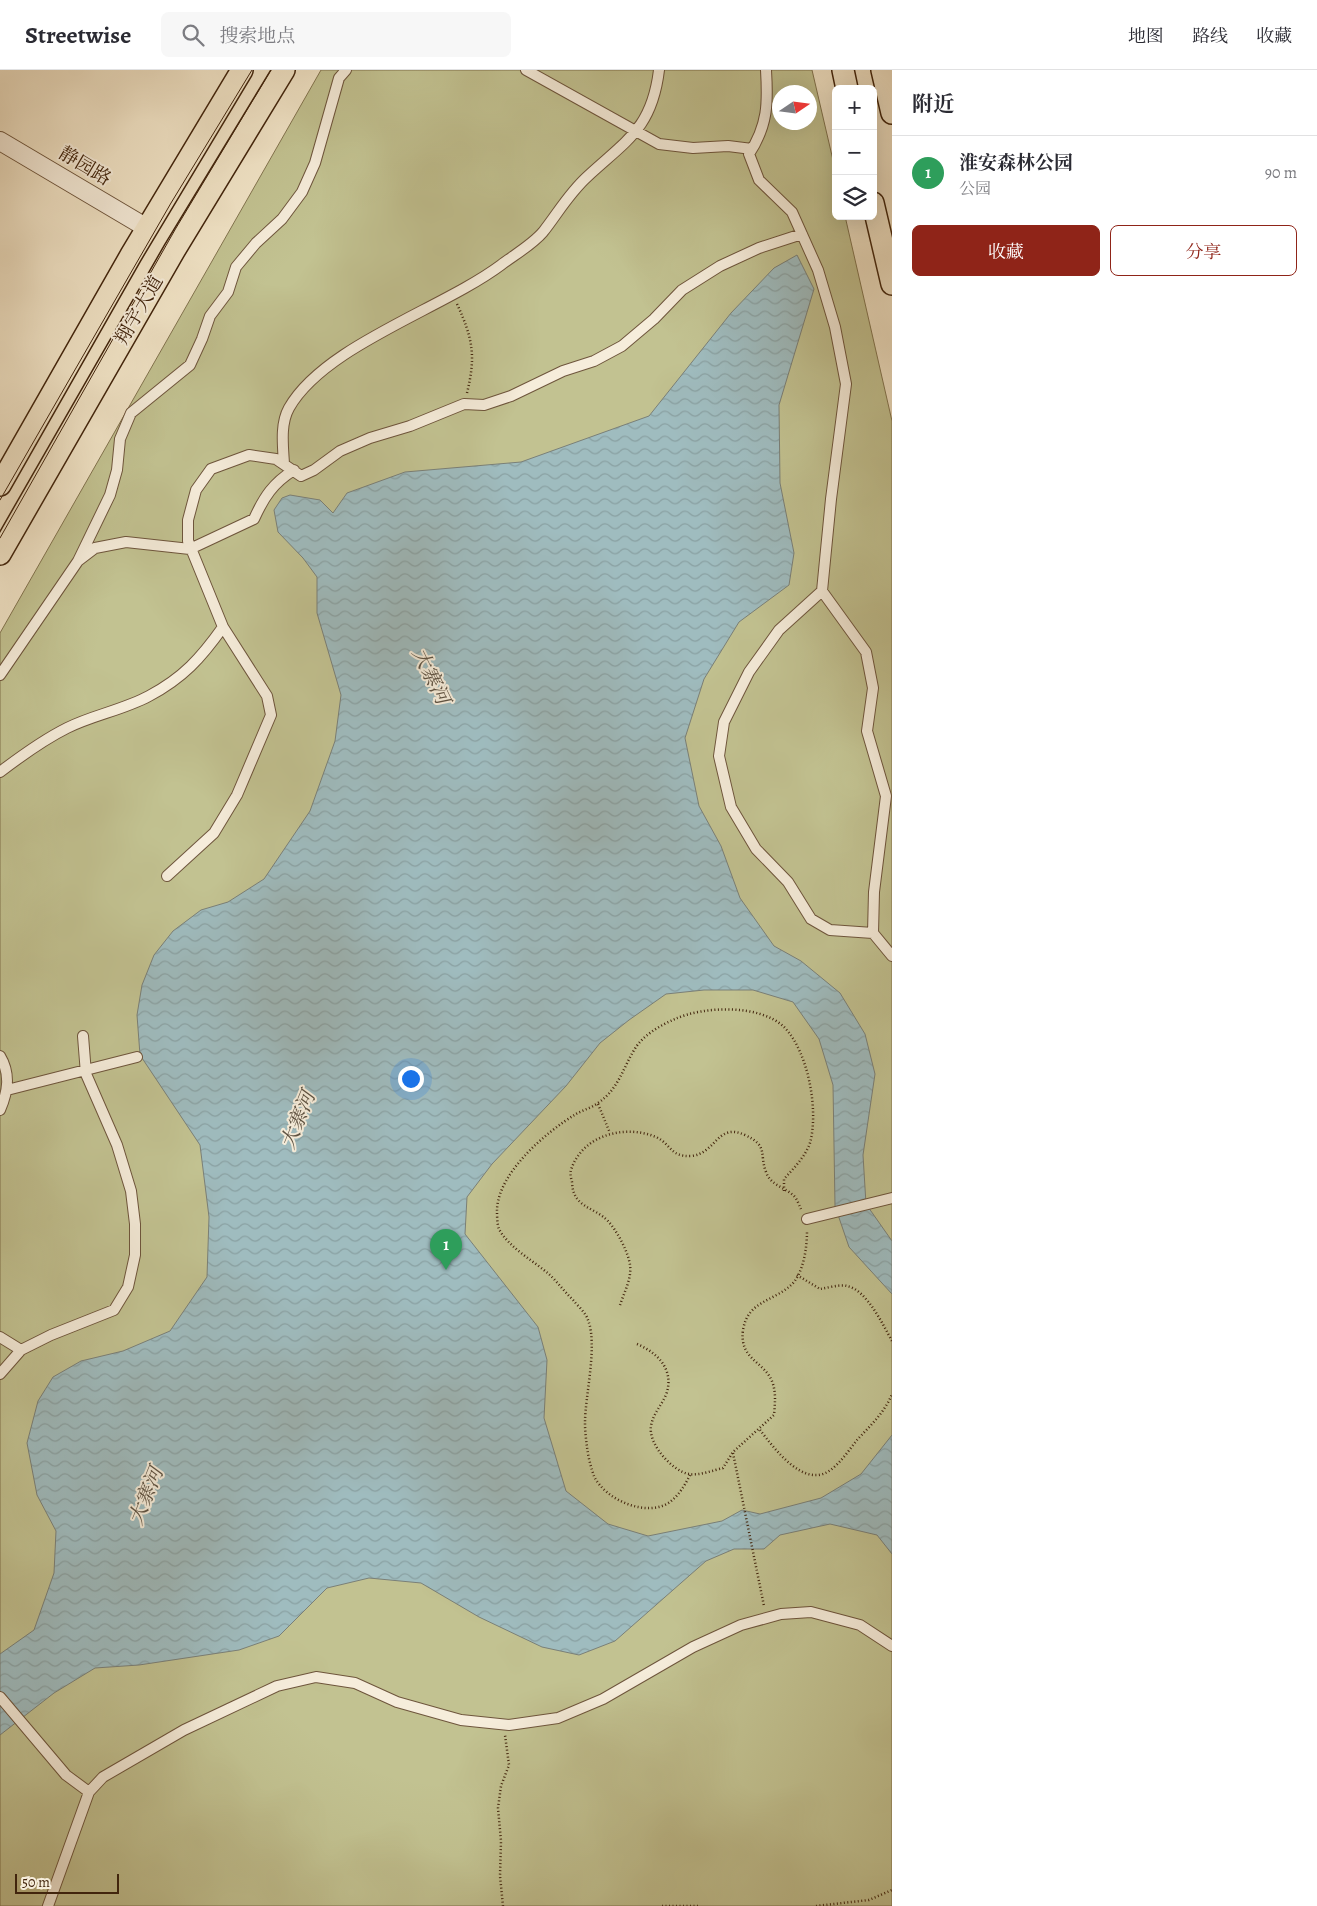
<!DOCTYPE html>
<html lang="zh">
<meta charset="utf-8">
<style>
:root{--surface:#fff;--page:#f7f7f7;--text:#2b2b33;--muted:#7c7c81;--line:#e1e1e2;--accent:#8f2418}
body{margin:0;font-family:Alegreya,"Noto Serif SC",serif;background:var(--page);color:var(--text)}
.controls{position:absolute;right:15px;top:15px;display:grid;overflow:hidden;border-radius:8px;box-shadow:0 5px 20px #0002}
.controls button{width:45px;height:45px;display:grid;place-items:center;padding:0;border:0;border-bottom:1px solid var(--line);background:var(--surface);color:var(--text);font:25px sans-serif}
.compass{position:absolute;left:772px;top:15px;width:45px;height:45px;border-radius:50%;background:var(--surface);box-shadow:0 5px 20px #0002;rotate:77deg}
.scale{position:absolute;left:15px;bottom:12px;width:104px;box-sizing:border-box;padding-left:5px;border:2px solid #42250d;border-top:0;font-size:14px;line-height:18px;white-space:nowrap;color:#42250d;-webkit-text-stroke:4px #f6eddb;paint-order:stroke}
.you{position:absolute;left:410px;top:1008px;width:18px;height:18px;margin:-12px;border:4px solid #fff;border-radius:50%;background:#1a73e8;box-shadow:0 0 0 8px #1a73e833}
.badge{display:grid;place-items:center;width:32px;height:32px;border-radius:50%;background:var(--accent);color:#fff;font-size:16px;font-weight:700}
.pin{position:absolute;translate:-50% -41px;filter:drop-shadow(0 1px 2px #0008)}
.pin::after{content:'';position:absolute;top:26px;width:18px;height:15px;background:inherit;clip-path:polygon(0 0,100% 0,50% 100%)}
.list{margin:0;padding:0;list-style:none}
h2{display:flex;justify-content:space-between;align-items:center;height:65px;margin:0;padding:0 20px;font-size:21px}
h2 small{font-size:16px;font-weight:400;color:var(--muted)}
.list li{display:grid;grid-template-columns:32px 1fr auto;gap:15px;align-items:center;box-sizing:border-box;height:75px;padding:0 20px;border-top:1px solid var(--line)}
.list b{display:block;font-size:19px;white-space:nowrap}
.list p{margin:0;font-size:16px;white-space:nowrap;color:var(--muted)}
.list em{font-size:16px;font-style:normal;color:var(--muted)}
.actions{display:flex;gap:10px;padding:15px 20px}
.actions a{flex:1;padding:11px 0;border:1px solid var(--accent);border-radius:8px;text-align:center;font-size:18px;color:var(--accent)}
.actions .main{background:var(--accent);color:#fff}
.icon{flex:none;width:28px;height:28px;fill:none;stroke:currentColor;stroke-width:2;stroke-linecap:round;stroke-linejoin:round}
.map{position:relative;flex:none;width:892px;height:1836px;overflow:hidden}
header{display:flex;align-items:center;gap:30px;box-sizing:border-box;height:70px;padding:0 25px;background:var(--surface);border-bottom:1px solid var(--line)}
header strong{font-size:24px}
nav{display:flex;gap:28px;margin-inline-start:auto;font-size:18px}
.search{width:350px;height:45px;background:var(--page);display:flex;align-items:center;gap:12px;box-sizing:border-box;padding:0 18px;border-radius:8px;color:var(--muted);font-size:19px}
main{display:flex}
aside{flex:1;background:var(--surface)}
.map>svg:first-child{display:block}
</style>
<header>
<strong>Streetwise</strong>
<div class="search"><svg class="icon" aria-label="search" viewBox="0 0 24 24"><circle cx="10" cy="10" r="6"/><path d="M15 15l6 6"/></svg>搜索地点</div>
<nav><a>地图</a><a>路线</a><a>收藏</a></nav>
</header>
<main>
<div class="map">
<svg width="892" height="1836" viewBox="0 0 892 1836">
<defs>
<pattern id="water-waves" width="16" height="10" patternUnits="userSpaceOnUse" patternTransform="scale(1.25)"><rect width="16" height="10" fill="#9fbcbf"/><path d="M0 5q4-4 8 0t8 0" fill="none" stroke="#8aa1a3"/></pattern>
</defs>
<rect width="100%" height="100%" fill="#f1e4c7"/>
<filter id="stains"><feTurbulence type="fractalNoise" baseFrequency=".004" numOctaves="4"/><feColorMatrix values="0 0 0 0 .2 0 0 0 0 .09 0 0 0 0 .02 0 0 0 .5 -.17"/></filter>
<radialGradient id="worn" r=".72"><stop offset=".6" stop-color="#630" stop-opacity="0"/><stop offset="1" stop-color="#630" stop-opacity=".3"/></radialGradient>
<path fill="#c2c291" stroke="#82744f" fill-rule="evenodd" d="M321,0H812L836,103V146H845L892,351V1836H0V563ZM779,22H809V52H779Z"/>
<path fill="url(#water-waves)" stroke="#7a8078" d="M797,185L814,219L779,335L780,413L794,483L789,515L739,552L704,609L685,668L699,736L721,776L740,828L774,876L801,891L840,923L865,964L875,1004L863,1085L866,1134L892,1171V1224L849,1177L835,1136L833,1015L819,969L793,932L753,920H704L666,924L629,950L600,973L566,1016L492,1094L467,1127L465,1164L538,1257L547,1290L544,1348L566,1421L608,1454L648,1466L722,1451L742,1440L760,1444L821,1428L861,1404L892,1365V1484L877,1465L830,1454L780,1465L764,1479H734L706,1491L615,1571L579,1585L542,1577L479,1547L421,1513L369,1508L327,1518L279,1566L239,1580L139,1595L95,1598L54,1623L0,1665V1584L34,1560L54,1503L56,1461L37,1425L27,1373L38,1331L53,1307L81,1291L123,1281L170,1261L207,1207L209,1147L200,1075L140,985L137,945L142,915L154,885L173,861L201,840L228,832L264,809L310,741L335,671L341,625L317,543V507L303,488L278,462L274,440L282,428L290,425L320,430L333,443L347,423L405,402L521,392L649,346L731,243L774,198Z"/>
<g fill="none" stroke-linecap="round" stroke-linejoin="round">
<g stroke="#6e553c" stroke-width="12">
<path id="pedestrian" d="M526,0L659,74L693,78L728,76L752,79
M766,0C768,33 768,55 749,84L759,110L792,142L818,200L835,257L846,314L831,429L822,521L866,582L873,618L867,661L886,726L874,822L873,863L892,886
M284,394C283,376 280,354 289,338C324,276 442,239 501,195C514,185 532,175 543,162C558,143 569,123 588,106C627,70 652,58 659,0
M78,491L110,425L117,400L120,369L131,343L190,295L202,269L210,246L228,222L236,197L256,173L282,149L302,122L315,93L339,8L346,0
M822,521L779,560L749,602L724,652L719,686L731,737L756,779L788,812L811,849L830,860L873,863
M0,605L78,491L95,478L126,472L190,479L254,449C264,427 273,413 294,400
M0,702C21,686 43,670 67,658C93,645 123,640 149,626C183,608 201,588 223,557L188,471V450L196,420L211,399L249,385L276,389L301,406L314,400L340,381L370,368L410,356L464,334L484,335L511,326L563,301L594,291L622,276L654,249L682,220L720,196L759,178L802,164
M167,806L214,763L237,725L271,645L267,626L223,557
M0,986C11,1004 8,1022 0,1040
M7,1020L137,987
M807,1149L892,1128
M0,1267L21,1280
M0,1304L21,1280L51,1265L114,1240L128,1217L135,1185V1154L131,1121L117,1075L86,1004L83,966
M0,1627L66,1705L89,1722
M48,1836L89,1722L103,1707L184,1660L277,1616L316,1607L355,1613L397,1632L461,1650L509,1655L558,1648L603,1629L693,1577L741,1555L781,1544L811,1542L860,1555L892,1576"/>
</g>
<g stroke="#6e553c" stroke-width="20">
<path id="tertiary" d="M0,71L147,158"/>
</g>
<g stroke="#42250d" stroke-width="24">
<path id="primary" d="M843,0L847,19
M882,0L892,43
M873,133L892,214
M0,415L131,185L242,0
M0,484L174,181L284,0"/>
</g>
<path stroke="#42250d" stroke-width="2.5" stroke-dasharray="1 2.5" stroke-linecap="butt" d="M457,234C473,269 476,286 467,323
M598,1034L610,1063
M797,1205L820,1219C828,1218 839,1214 847,1216C867,1220 883,1255 892,1271
M620,1235C624,1223 632,1208 630,1195C628,1181 617,1161 608,1151C593,1136 573,1138 572,1112C571,1108 570,1104 571,1100C582,1065 625,1054 656,1067C671,1074 670,1087 691,1086C716,1084 717,1052 745,1065C769,1076 759,1084 766,1102C771,1116 785,1117 794,1126C797,1129 799,1135 801,1139
M637,1274C658,1283 675,1300 666,1325C661,1336 653,1344 651,1356C648,1374 672,1401 689,1404C699,1406 714,1400 723,1398L733,1382L774,1345C775,1334 776,1324 773,1314C766,1291 739,1291 743,1260C748,1229 776,1232 794,1212C804,1199 807,1177 807,1161
M760,1360C774,1378 803,1418 829,1401C840,1394 849,1380 857,1370C870,1356 885,1342 892,1324
M733,1383L764,1536
M690,1405C685,1415 679,1425 670,1432C647,1448 605,1430 594,1406C591,1398 588,1386 587,1377C586,1369 585,1361 585,1353C585,1326 598,1275 588,1250C586,1243 578,1236 573,1230C565,1222 558,1213 550,1205C534,1191 509,1178 499,1159C497,1154 497,1145 497,1139C499,1102 546,1062 576,1044C583,1040 591,1038 598,1033C619,1019 623,997 636,977C645,964 661,955 675,949C704,936 760,934 784,957C808,981 819,1040 810,1073C805,1087 794,1098 784,1109V1121
M503,1836L500,1806L501,1771L498,1738L501,1716L509,1695L505,1665
M662,1836H700
M816,1836L869,1830L892,1820"/>
<use href="#pedestrian" stroke="#f6eddb" stroke-width="10"/>
<use href="#tertiary" stroke="#f6eddb" stroke-width="18"/>
<use href="#primary" stroke="#f1e4c7" stroke-width="21"/>
<path stroke="#42250d" stroke-width="1" d="M0,430L171,133L252,0
M0,468L176,158L271,0"/>
</g>
<g text-anchor="middle" dominant-baseline="central" stroke-width="4" stroke-linejoin="round" paint-order="stroke">
<g font-size="19" fill="#42250d" stroke="#f6eddb">
<text transform="translate(85 96) rotate(31)">静园路</text>
<text transform="translate(139 240) rotate(-60)">翔宇大道</text>
</g>
<g font-size="20" font-style="italic" fill="#5e5242" stroke="#f6eddb">
<text transform="translate(431 606) rotate(64)">大寨河</text>
<text transform="translate(298 1050) rotate(-68)">大寨河</text>
<text transform="translate(146 1426) rotate(-68)">大寨河</text>
</g>
</g>
<rect width="100%" height="100%" filter="url(#stains)"/>
<rect width="100%" height="100%" fill="url(#worn)"/>
</svg>
<div class="controls">
<button>+</button>
<button>−</button>
<button><svg class="icon" aria-label="layers" viewBox="0 0 24 24"><path d="M12 4l9 5-9 5-9-5zM3 14l9 5 9-5"/></svg></button>
</div>
<svg class="compass" viewBox="-18 -18 36 36"><path d="M0-13l5 13h-10z" fill="#e53935"/><path d="M0 13l5-13h-10z" fill="#7c7c81"/></svg>
<div class="scale">50 m</div>
<div class="you"></div>
<div class="pin badge" style="left:446px;top:1200px;background:#2e9e5b">1</div>
</div>
<aside>
<h2>附近<small></small></h2>
<ul class="list">
<li><span class="badge" style="background:#2e9e5b">1</span><div><b>淮安森林公园</b><p>公园</p></div><em>90 m</em></li>
</ul>
<div class="actions"><a class="main">收藏</a><a>分享</a></div>
</aside>
</main>
